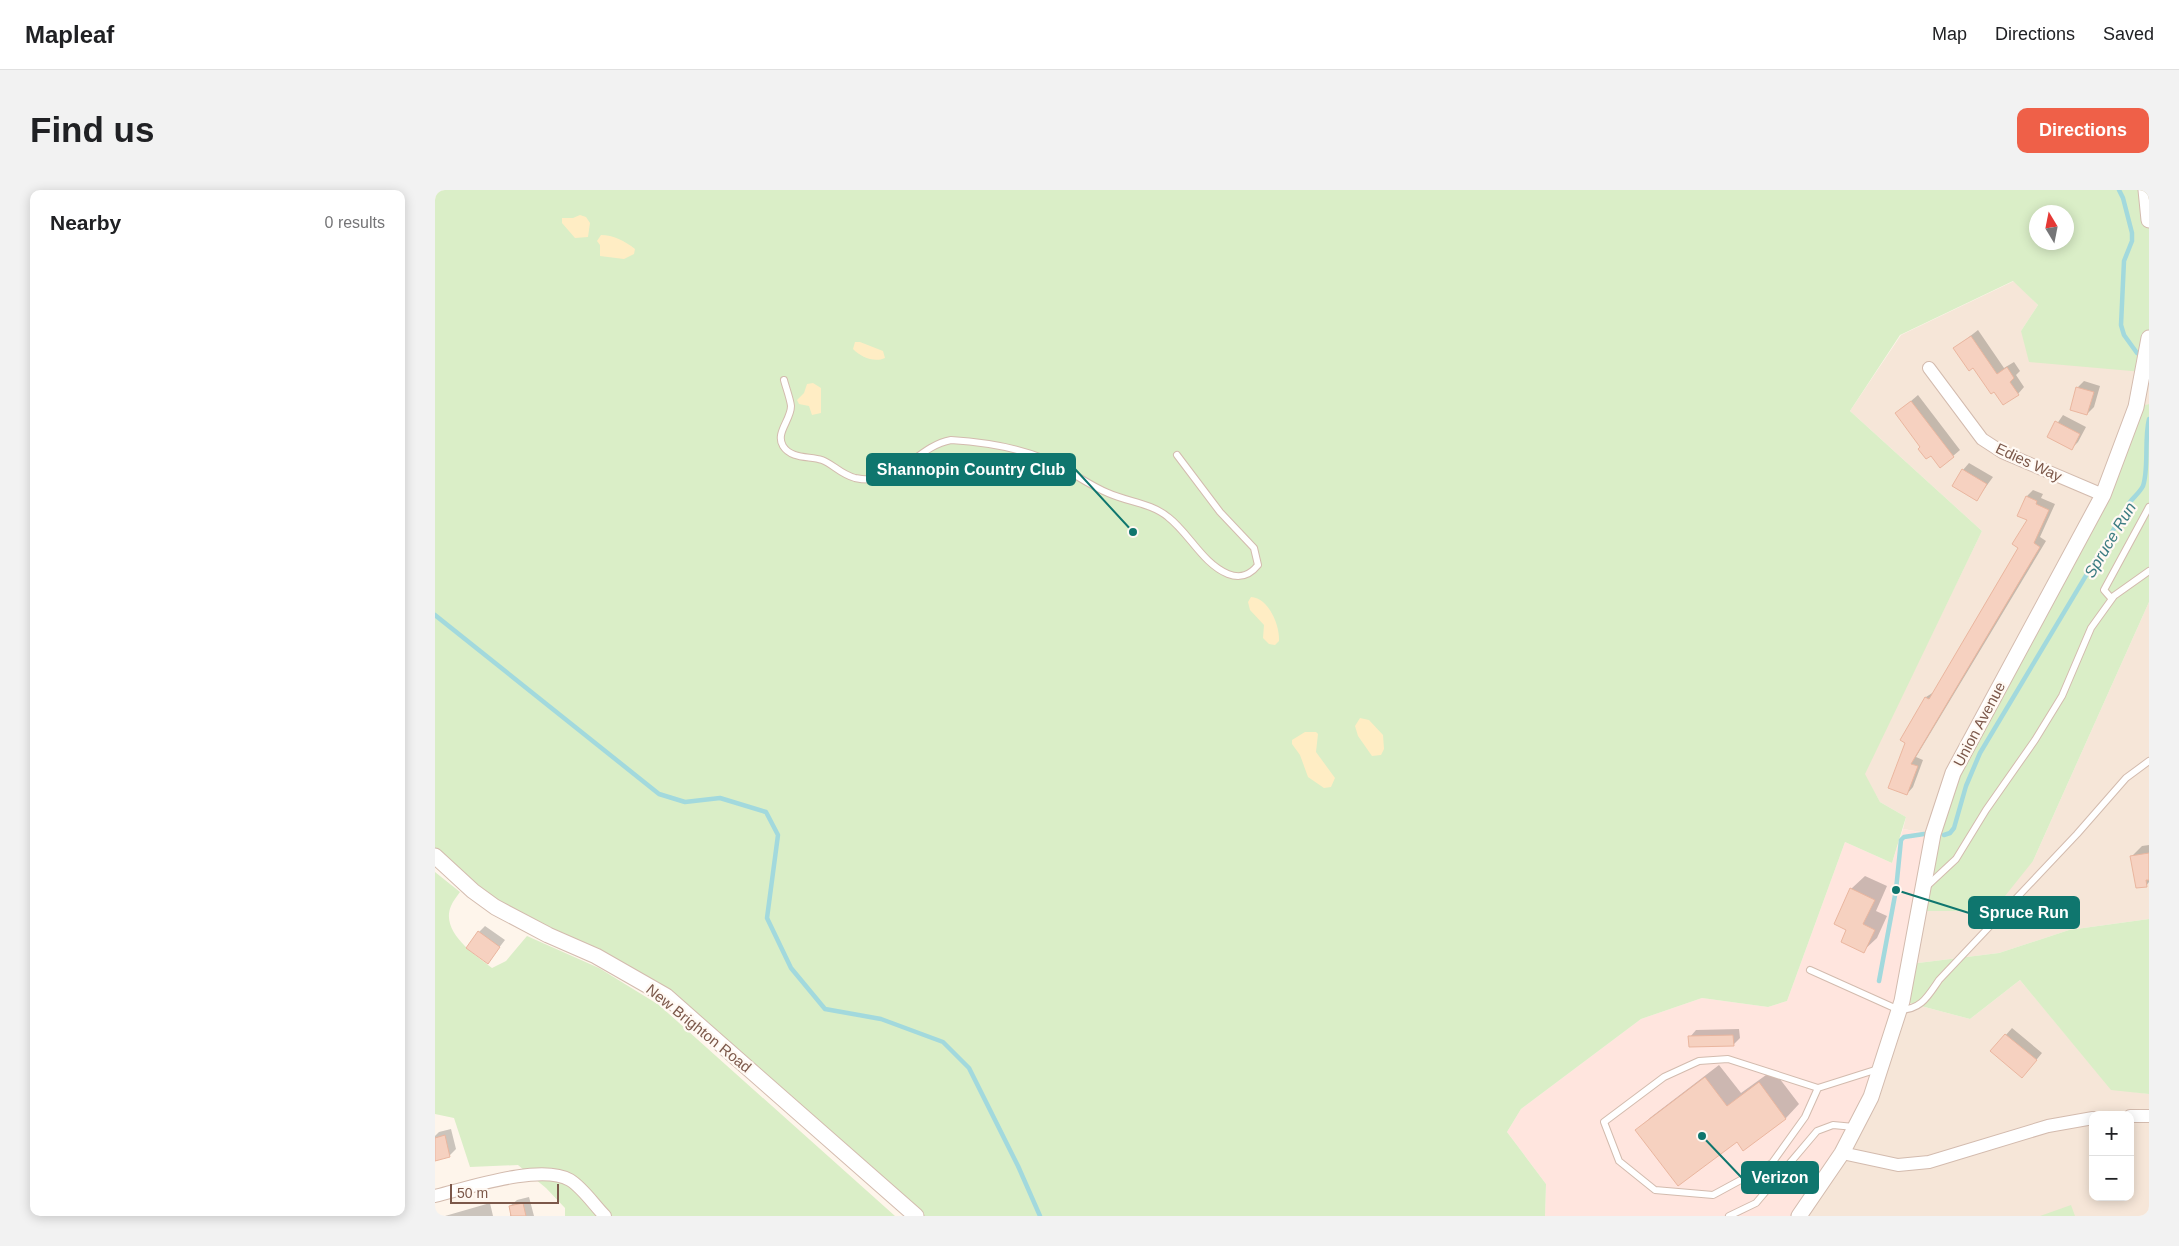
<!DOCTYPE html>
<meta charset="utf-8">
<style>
:root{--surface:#fff;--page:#f2f2f2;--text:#202124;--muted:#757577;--line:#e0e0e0;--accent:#ef6048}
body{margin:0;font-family:Helvetica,sans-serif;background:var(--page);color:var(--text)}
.controls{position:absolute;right:15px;bottom:15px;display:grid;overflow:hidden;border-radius:10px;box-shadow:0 2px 12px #0003}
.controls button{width:45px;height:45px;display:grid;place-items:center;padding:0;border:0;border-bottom:1px solid var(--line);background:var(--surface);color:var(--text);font:25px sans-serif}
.compass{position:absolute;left:1594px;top:15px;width:45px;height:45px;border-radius:50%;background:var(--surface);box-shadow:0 2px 12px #0003;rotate:350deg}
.scale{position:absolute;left:15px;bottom:12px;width:109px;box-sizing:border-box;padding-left:5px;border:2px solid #7c584a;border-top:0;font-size:14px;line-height:18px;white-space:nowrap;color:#7c584a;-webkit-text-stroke:4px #fff9f3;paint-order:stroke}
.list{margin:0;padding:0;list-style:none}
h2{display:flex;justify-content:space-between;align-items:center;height:65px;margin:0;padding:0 20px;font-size:21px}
h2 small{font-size:16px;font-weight:400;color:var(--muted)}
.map{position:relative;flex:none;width:1714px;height:1026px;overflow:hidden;border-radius:10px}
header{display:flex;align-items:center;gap:30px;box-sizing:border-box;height:70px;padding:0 25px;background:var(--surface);border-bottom:1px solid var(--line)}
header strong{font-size:24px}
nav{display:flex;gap:28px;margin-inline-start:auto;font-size:18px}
.intro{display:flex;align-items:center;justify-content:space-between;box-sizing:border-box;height:120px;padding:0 30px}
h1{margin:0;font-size:35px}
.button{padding:12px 22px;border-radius:10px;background:var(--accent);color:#fff;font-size:18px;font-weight:700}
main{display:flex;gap:30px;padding:0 30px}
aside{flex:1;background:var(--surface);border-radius:10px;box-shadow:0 2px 12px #0003}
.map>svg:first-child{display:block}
</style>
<header>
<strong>Mapleaf</strong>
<nav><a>Map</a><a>Directions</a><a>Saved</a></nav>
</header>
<div class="intro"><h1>Find us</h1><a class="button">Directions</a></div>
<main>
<aside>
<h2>Nearby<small>0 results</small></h2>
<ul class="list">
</ul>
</aside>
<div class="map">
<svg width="1714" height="1026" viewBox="0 0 1714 1026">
<rect width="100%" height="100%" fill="#fef5eb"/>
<path fill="#f6e6d8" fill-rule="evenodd" d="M1579,91L1603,115L1586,141L1714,157V214L1701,218L1498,644L1468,639L1471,627L1445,612L1429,584L1547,341L1415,221L1466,145Z
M1714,412V729L1634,740L1564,763L1475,774L1484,721L1598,671Z
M1585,790L1676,899L1714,904V1026H1364L1467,811L1535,829ZM1658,925H1695V1007H1658Z"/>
<path fill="#ffe5de" d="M1468,639L1498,644L1484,721L1436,907L1364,1026H1110L1111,994L1072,942L1086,919L1206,829L1267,808L1333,817L1352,811L1410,652L1457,673Z"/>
<path fill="#daeec7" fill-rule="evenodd" d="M0,0H1714V157L1708,182L1594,172L1586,141L1603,115L1578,91L1465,145L1415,221L1547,341L1430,584L1445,612L1471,627L1457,673L1410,652L1352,811L1333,817L1267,808L1206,829L1086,919L1072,942L1111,994L1110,1026H481L231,806L113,745L0,666ZM1602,22H1632V52H1602Z
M1714,214V412L1598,671L1558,721H1484L1518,583L1668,305L1701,217Z
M0,682L25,702C22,706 18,711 16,716C5,742 40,765 57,778L71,771L92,746L164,778L224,815L460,1026H130V1018L111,998L83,975L35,977L19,928L0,924Z
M1714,729V904L1676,900L1585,790L1535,829L1467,811L1475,774L1564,763L1634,740Z
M1636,1015L1640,1026H1605Z"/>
<path fill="#ffedc4" d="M145,25L151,27L155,33L153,47L140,48L127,33V28H138Z
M166,45C178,45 190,51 200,59L199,64L189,69L165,66V55L162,51Z
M420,152H425L448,161L450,168C439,173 426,167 418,159Z
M378,193L386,198V223L377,225L374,216L364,214L362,210L369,203L372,194Z
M816,407C834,408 845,436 844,451L840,455L834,454L828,448L829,435L815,420L813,412Z
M925,528L934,530L948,545L949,559L946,565L937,566L923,546L920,536Z
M870,542H881L883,544L881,562L900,588L896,597L889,598L873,587L865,565L857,554V550Z"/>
<path fill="#0003" d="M1543,140L1569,178L1579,172L1585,181L1581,185L1589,197L1583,204L1538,176L1520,158Z
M1649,191L1665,196L1659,217L1652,224L1643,197Z
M1483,205L1525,260L1518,266L1496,264L1486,257L1462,223Z
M1628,225L1651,237L1643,252L1636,259L1613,247Z
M1534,273L1558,287L1542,309L1528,280Z
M1598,300L1608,304L1606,308L1620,314L1605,347L1611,351L1481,567L1488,570L1478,597L1472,604V552L1467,550L1491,507L1499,502L1584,357L1594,330L1583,325L1592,306Z
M1714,655V692L1711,696L1697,666L1707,656Z
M1430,686L1452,696L1441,721L1452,726L1442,748L1428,761L1413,739L1416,699Z
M50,736L70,750L53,772L44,742Z
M1577,838L1607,863L1593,880L1557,861Z
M1304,839L1305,848L1298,855L1255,847L1261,840Z
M1284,875L1306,903L1338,880L1364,914L1351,928L1309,959L1302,950L1202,940L1216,927Z
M16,939L21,959L14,966L0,969V946L4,942Z
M94,1007L99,1026H75V1016L82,1010Z
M55,1013L58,1026H10Z"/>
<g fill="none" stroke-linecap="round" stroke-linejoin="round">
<path stroke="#a2d9dd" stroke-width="4.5" d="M1684,0L1688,8L1697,43V51L1689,71L1686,135L1689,145L1702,163
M0,425L224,604L250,612L285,608L331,622L343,645L332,728L356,778L390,819L446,829L508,852L534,878L583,976L605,1026
M1509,645L1515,643L1519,638L1531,596L1545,563L1695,312C1699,307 1705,302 1708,296C1714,279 1709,249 1714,229
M1444,791L1461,700L1466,650L1469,647L1489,644"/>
</g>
<path fill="#f6d1c0" stroke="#eab69f" d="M1536,146L1562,184L1572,177L1579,188L1575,192L1584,205L1568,215L1559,202L1556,204L1538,178L1534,181L1518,158Z
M1641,197L1659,202L1652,225L1635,220Z
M1476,211L1519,267L1505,278L1496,266L1491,269L1483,259L1485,257L1460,223Z
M1620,231L1645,244L1637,260L1612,247Z
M1527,279L1552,294L1542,311L1517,296Z
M1591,306L1602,311L1601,314L1614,320L1599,353L1605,357L1476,574L1483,576L1472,605L1453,598L1470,553L1465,550L1490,507L1494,509L1583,358L1577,354L1592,330L1582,326Z
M1714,663V690H1711L1712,697L1701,698L1695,666Z
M1415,698L1440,710L1428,734L1440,740L1429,763L1406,752L1411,740L1399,734Z
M43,741L65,757L53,774L31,758Z
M1570,844L1602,870L1587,888L1555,861Z
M1298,845L1299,856L1254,857L1253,846Z
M1270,887L1292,916L1324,892L1351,929L1308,961L1302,952L1243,996L1200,940Z
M10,945L15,967L0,971V948Z
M88,1013L91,1026H76L74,1016Z"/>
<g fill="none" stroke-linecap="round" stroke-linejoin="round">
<g stroke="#d3bbae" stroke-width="8">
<path id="service" d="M349,190C351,198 355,208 356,216C356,230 340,243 348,256C356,269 374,266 387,270C398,274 405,284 420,288C465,298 479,257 516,250C547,252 581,257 610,269C632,278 651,294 673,303C693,312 716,313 733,327C754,343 768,374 793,384C806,389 815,385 823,375L819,358L785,322L742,265
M1714,317L1669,400L1676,408L1714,381
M1491,697L1521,669L1551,620L1600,550L1627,506L1656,438L1679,406
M1375,780L1464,820C1486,820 1493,806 1504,790L1642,644L1691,588L1714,571
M1383,898L1370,927L1337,973L1278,1005L1220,1000L1184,971L1169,932L1229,887L1264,871L1293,869L1383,898L1443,879
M1294,1026L1321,1013L1382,941L1398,935L1419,937"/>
</g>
<g stroke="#d3bbae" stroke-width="14">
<path id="minor" d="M1494,178L1547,249L1567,262L1668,305
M1695,926H1714
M1407,963L1463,975L1494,972L1613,936L1658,928
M0,1006C33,998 106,973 135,990C148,998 159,1015 170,1026"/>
</g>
<g stroke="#d3bbae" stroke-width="17">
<path id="tertiary" d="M1711,0L1714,30
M0,666L38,701L60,717L113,745L161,766L231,806L481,1026
M1364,1026L1407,963L1436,907L1467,811L1498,644L1518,583L1668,305L1701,217L1714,148"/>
</g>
<use href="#service" stroke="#fff" stroke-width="6"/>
<use href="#minor" stroke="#fff" stroke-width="12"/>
<use href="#tertiary" stroke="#fff" stroke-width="15"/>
</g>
<g text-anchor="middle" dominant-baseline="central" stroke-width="4.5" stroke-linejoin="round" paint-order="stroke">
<g font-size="15" fill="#7c584a" stroke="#fff9f3">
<text transform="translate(1594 272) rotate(25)">Edies Way</text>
<text transform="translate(1544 534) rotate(-62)">Union Avenue</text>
<text transform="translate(264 838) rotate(39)">New Brighton Road</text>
</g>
<g font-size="16" font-style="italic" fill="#3c7c82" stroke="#fff9f3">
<text transform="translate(1675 350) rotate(-59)">Spruce Run</text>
</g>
</g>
<path fill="none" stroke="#0f766e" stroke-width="2" d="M698 342L640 279M1461 700L1534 723M1267 946L1307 988"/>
<g fill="#0f766e" stroke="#fff9f3" stroke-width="2">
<circle cx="698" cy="342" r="5"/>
<circle cx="1461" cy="700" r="5"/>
<circle cx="1267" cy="946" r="5"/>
</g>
<g fill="#0f766e" stroke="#0f766e" stroke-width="2">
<rect x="432" y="264" width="208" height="31" rx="5"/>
<rect x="1534" y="707" width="110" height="31" rx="5"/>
<rect x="1307" y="972" width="76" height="31" rx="5"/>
</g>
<g font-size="16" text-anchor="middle" font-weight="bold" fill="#fff">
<text x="536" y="285">Shannopin Country Club</text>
<text x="1589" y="728">Spruce Run</text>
<text x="1345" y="993">Verizon</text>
</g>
</svg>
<div class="controls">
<button>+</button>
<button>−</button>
</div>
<svg class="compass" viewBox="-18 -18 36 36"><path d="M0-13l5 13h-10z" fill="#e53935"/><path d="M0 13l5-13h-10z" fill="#757577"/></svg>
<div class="scale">50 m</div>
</div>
</main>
